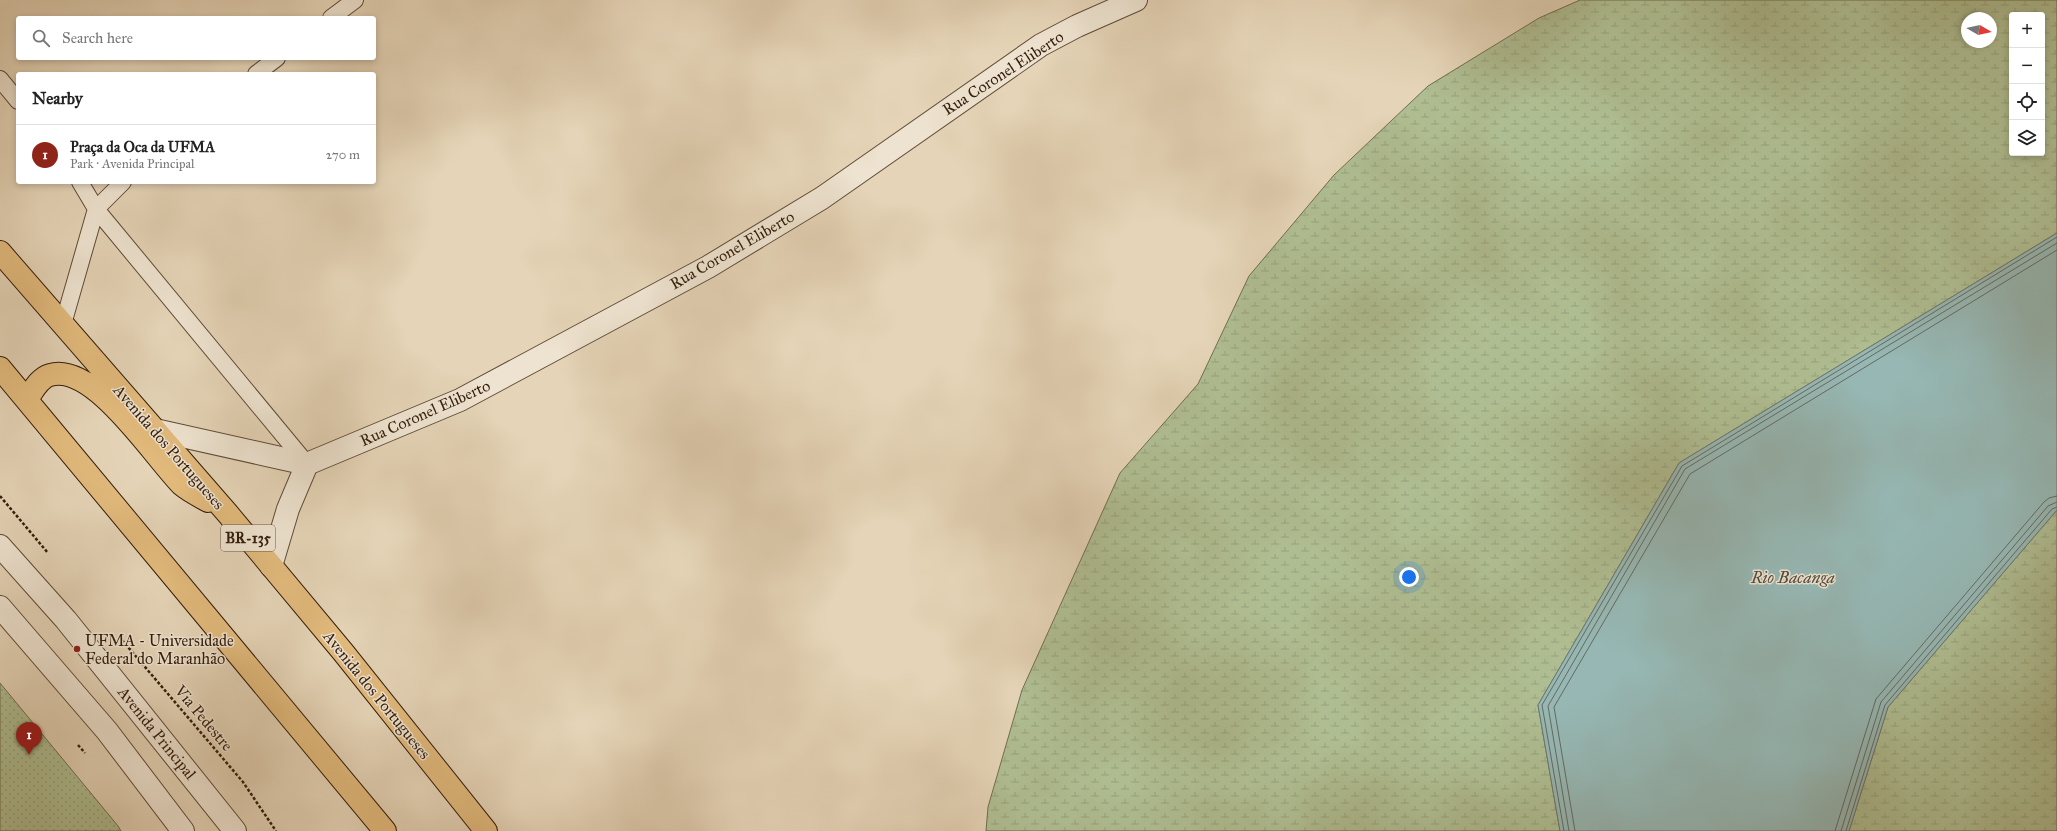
<!DOCTYPE html>
<meta charset="utf-8">
<style>
:root{--surface:#fff;--page:#f6f6f6;--text:#222;--muted:#767676;--line:#e0e0e0;--accent:#8f2418}
body{margin:0;font-family:"IM FELL Great Primer",serif;background:var(--page);color:var(--text)}
.controls{position:absolute;right:12px;top:12px;display:grid;overflow:hidden;border-radius:4px;box-shadow:0 2px 6px #0003}
.controls button{width:36px;height:36px;display:grid;place-items:center;padding:0;border:0;border-bottom:1px solid var(--line);background:var(--surface);color:var(--text);font:20px sans-serif}
.compass{position:absolute;left:1961px;top:12px;width:36px;height:36px;border-radius:50%;background:var(--surface);box-shadow:0 2px 6px #0003;rotate:99deg}
.you{position:absolute;left:1409px;top:577px;width:14px;height:14px;margin:-10px;border:3px solid #fff;border-radius:50%;background:#1a73e8;box-shadow:0 0 0 6px #1a73e833}
.badge{display:grid;place-items:center;width:26px;height:26px;border-radius:50%;background:var(--accent);color:#fff;font-size:13px;font-weight:700}
.pin{position:absolute;translate:-50% -33px;filter:drop-shadow(0 1px 2px #0008)}
.pin::after{content:'';position:absolute;top:21px;width:14px;height:12px;background:inherit;clip-path:polygon(0 0,100% 0,50% 100%)}
.list{margin:0;padding:0;list-style:none}
h2{display:flex;justify-content:space-between;align-items:center;height:52px;margin:0;padding:0 16px;font-size:17px}
h2 small{font-size:13px;font-weight:400;color:var(--muted)}
.list li{display:grid;grid-template-columns:26px 1fr auto;gap:12px;align-items:center;box-sizing:border-box;height:60px;padding:0 16px;border-top:1px solid var(--line)}
.list b{display:block;font-size:15px;white-space:nowrap}
.list p{margin:0;font-size:13px;white-space:nowrap;color:var(--muted)}
.list em{font-size:13px;font-style:normal;color:var(--muted)}
.icon{flex:none;width:22px;height:22px;fill:none;stroke:currentColor;stroke-width:2;stroke-linecap:round;stroke-linejoin:round}
.map{position:relative;flex:none;width:2057px;height:831px;overflow:hidden}
.search{position:absolute;background:var(--surface);box-shadow:0 2px 6px #0003;left:16px;top:16px;width:360px;height:44px;display:flex;align-items:center;gap:10px;box-sizing:border-box;padding:0 14px;border-radius:4px;color:var(--muted);font-size:15px}
.panel{position:absolute;background:var(--surface);box-shadow:0 2px 6px #0003;left:16px;top:72px;width:360px;height:112px;border-radius:4px}
.map>svg:first-child{display:block}
</style>
<div class="map">
<svg width="2057" height="831" viewBox="0 0 2057 831">
<defs>
<pattern id="wetland-marsh" width="20" height="14" patternUnits="userSpaceOnUse"><rect width="20" height="14" fill="#afbe92"/><path d="M1 5h8M5 5V1M11 12h8M15 12V8" fill="none" stroke="#97a37d"/></pattern>
<pattern id="park-dots" width="8" height="8" patternUnits="userSpaceOnUse"><rect width="8" height="8" fill="#afbe92"/><path d="M2 2h.1M6 6h.1" fill="none" stroke="#97a37d" stroke-width="1.8" stroke-linecap="round"/></pattern>
</defs>
<rect width="100%" height="100%" fill="#e5d4b7"/>
<filter id="stains"><feTurbulence type="fractalNoise" baseFrequency=".005" numOctaves="4"/><feColorMatrix values="0 0 0 0 .2 0 0 0 0 .09 0 0 0 0 .02 0 0 0 .5 -.17"/></filter>
<radialGradient id="worn" r=".72"><stop offset=".6" stop-color="#630" stop-opacity="0"/><stop offset="1" stop-color="#630" stop-opacity=".3"/></radialGradient>
<path fill="url(#wetland-marsh)" stroke="#706e4f" fill-rule="evenodd" d="M1580,0H2057V233L1679,463L1538,705L1560,831H986L988,807L1022,690L1120,473L1198,384L1249,276L1334,175L1428,86L1539,18ZM2012,15H2042V153H2012ZM1967,18H1991V42H1967Z
M2057,510V831H1849L1888,707Z"/>
<path fill="url(#park-dots)" stroke="#706e4f" d="M0,683L118,826L121,831H0Z"/>
<path fill="#96b7b3" stroke="#6e7970" d="M2057,233V510L1888,707L1849,831H1560L1538,705L1679,463Z"/>
<g fill="none" stroke-linecap="round" stroke-linejoin="round">
<path stroke="#646a60" stroke-width="1" d="M1564,831L1542,705L1682,466L2057,237
M1569,831L1548,706L1685,469L2057,243
M1575,831L1554,707L1690,474L2057,250
M1835,831L1876,699L2044,502L2049,498L2057,496
M1841,831L1881,702L2048,506L2057,502
M1846,831L1885,705L2052,509L2057,507"/>
<g stroke="#5f4b37" stroke-width="18">
<path id="lane" d="M331,18L355,0
M256,74L277,58
M0,79L18,101
M80,182L96,209L307,464
M63,324L96,209L123,182"/>
</g>
<g stroke="#5f4b37" stroke-width="24">
<path id="street" d="M155,430L307,464L288,509L271,566
M307,464L460,400L708,267L822,198L1041,45L1077,26L1136,0
M0,546L66,620L235,831
M0,607L107,731L183,831"/>
</g>
<g stroke="#321d0c" stroke-width="24">
<path id="highway" d="M0,252L228,514L343,652L486,831
M0,368L385,831
M27,399C33,391 39,378 50,375C94,362 154,457 182,485C189,491 199,496 208,501"/>
</g>
<path stroke="#321d0c" stroke-width="2.5" stroke-dasharray="3 2" stroke-linecap="butt" d="M0,496L48,553
M122,640L243,782L276,831
M78,745L85,753"/>
<use href="#lane" stroke="#eee3d0" stroke-width="16"/>
<use href="#street" stroke="#eee3d0" stroke-width="22"/>
<use href="#highway" stroke="#e2ba7c" stroke-width="22"/>
</g>
<circle fill="#8f2418" stroke="#eee3d0" stroke-width="1.5" cx="77" cy="649" r="4"/>
<g text-anchor="middle" dominant-baseline="central" stroke-width="3" stroke-linejoin="round" paint-order="stroke">
<rect fill="#eee3d0" stroke="#6a5847" stroke-width="1" x="221" y="525" width="54" height="26" rx="3"/>
<g font-size="15" font-weight="bold" fill="#321d0c">
<text x="248" y="538">BR-135</text>
</g>
<g font-size="16" fill="#321d0c" stroke="#eee3d0">
<text transform="translate(1003 73) rotate(-33)">Rua Coronel Eliberto</text>
<text transform="translate(732 250) rotate(-30)">Rua Coronel Eliberto</text>
<text transform="translate(425 413) rotate(-24)">Rua Coronel Eliberto</text>
<text transform="translate(169 447) rotate(49)">Avenida dos Portugueses</text>
<text transform="translate(377 695) rotate(51)">Avenida dos Portugueses</text>
<text transform="translate(204 718) rotate(50)">Via Pedestre</text>
<text transform="translate(157 733) rotate(51)">Avenida Principal</text>
</g>
<g font-size="16" fill="#321d0c" stroke="#eee3d0" text-anchor="start">
<text x="85" y="640">UFMA - Universidade<tspan x="85" dy="18">Federal do Maranhão</tspan></text>
</g>
<g font-size="17" font-style="italic" fill="#504b3e" stroke="#eee3d0">
<text x="1793" y="577">Rio Bacanga</text>
</g>
</g>
<rect width="100%" height="100%" filter="url(#stains)"/>
<rect width="100%" height="100%" fill="url(#worn)"/>
</svg>
<div class="controls">
<button>+</button>
<button>−</button>
<button><svg class="icon" aria-label="locate" viewBox="0 0 24 24"><circle cx="12" cy="12" r="6"/><path d="M12 2v4M12 18v4M2 12h4M18 12h4"/></svg></button>
<button><svg class="icon" aria-label="layers" viewBox="0 0 24 24"><path d="M12 4l9 5-9 5-9-5zM3 14l9 5 9-5"/></svg></button>
</div>
<svg class="compass" viewBox="-18 -18 36 36"><path d="M0-13l5 13h-10z" fill="#e53935"/><path d="M0 13l5-13h-10z" fill="#767676"/></svg>
<div class="you"></div>
<div class="pin badge" style="left:29px;top:755px">1</div>
<div class="search"><svg class="icon" aria-label="search" viewBox="0 0 24 24"><circle cx="10" cy="10" r="6"/><path d="M15 15l6 6"/></svg>Search here</div>
<section class="panel">
<h2>Nearby<small></small></h2>
<ul class="list">
<li><span class="badge">1</span><div><b>Praça da Oca da UFMA</b><p>Park · Avenida Principal</p></div><em>270 m</em></li>
</ul>
</section>
</div>
